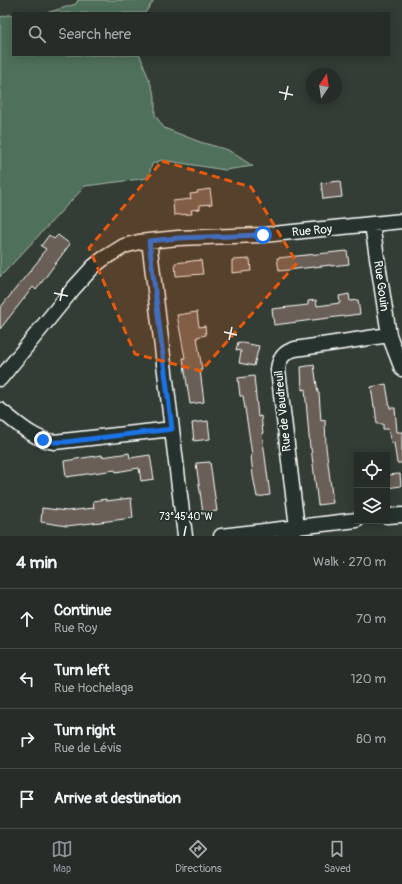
<!DOCTYPE html>
<meta charset="utf-8">
<style>
:root{--surface:#262d28;--page:#2e3530;--text:#f1f3f6;--muted:#a4a8a8;--line:#424945;--accent:#8c9099}
body{margin:0;font-family:Pangolin,sans-serif;background:var(--page);color:var(--text)}
.controls{position:absolute;right:12px;bottom:12px;display:grid;overflow:hidden;border-radius:0px;box-shadow:0 2px 10px #0003}
.controls button{width:36px;height:36px;display:grid;place-items:center;padding:0;border:0;border-bottom:1px solid var(--line);background:var(--surface);color:var(--text);font:20px sans-serif}
.compass{position:absolute;left:306px;top:68px;width:36px;height:36px;border-radius:50%;background:var(--surface);box-shadow:0 2px 10px #0003;rotate:13deg}
.stop{position:absolute;width:12px;height:12px;margin:-9px;border:3px solid #1a73e8;border-radius:50%;background:#fff}
.stop.end{background:#1a73e8;border-color:#fff;box-shadow:0 1px 4px #0008}
.list{margin:0;padding:0;list-style:none}
h2{display:flex;justify-content:space-between;align-items:center;height:52px;margin:0;padding:0 16px;font-size:17px}
h2 small{font-size:13px;font-weight:400;color:var(--muted)}
.list li{display:grid;grid-template-columns:26px 1fr auto;gap:12px;align-items:center;box-sizing:border-box;height:60px;padding:0 16px;border-top:1px solid var(--line)}
.list b{display:block;font-size:15px;white-space:nowrap}
.list p{margin:0;font-size:13px;white-space:nowrap;color:var(--muted)}
.list em{font-size:13px;font-style:normal;color:var(--muted)}
.icon{flex:none;width:22px;height:22px;fill:none;stroke:currentColor;stroke-width:2;stroke-linecap:round;stroke-linejoin:round}
.map{position:relative;flex:none;width:402px;height:536px;overflow:hidden}
.search{position:absolute;background:var(--surface);box-shadow:0 2px 10px #0003;left:12px;right:12px;top:12px;height:44px;display:flex;align-items:center;gap:10px;box-sizing:border-box;padding:0 14px;border-radius:0px;color:var(--muted);font-size:15px}
.sheet{height:292px;background:var(--surface)}
nav{display:flex;justify-content:space-around;align-items:center;box-sizing:border-box;height:56px;border-top:1px solid var(--line);background:var(--surface);font-size:11px;color:var(--muted)}
nav a{display:grid;justify-items:center;gap:2px}
nav .on{color:var(--accent)}
.map>svg:first-child{display:block}
</style>
<div class="map">
<svg width="402" height="536" viewBox="0 0 402 536">
<rect width="100%" height="100%" fill="#333c35"/>
<filter id="ink" filterUnits="userSpaceOnUse"><feTurbulence type="fractalNoise" baseFrequency=".025" numOctaves="2"/><feDisplacementMap in="SourceGraphic" scale="8" xChannelSelector="R" yChannelSelector="G"/><feConvolveMatrix kernelMatrix="1 2 1 2 8 2 1 2 1" color-interpolation-filters="sRGB"/></filter>
<g filter="url(#ink)">
<path fill="#50705a" stroke="#a8b8ac" d="M78,0H154L145,13H46L76,4Z
M8,15H13V55H140L155,96V115L164,128L200,142L228,150L253,166L225,170L162,160L152,164L148,178L85,186L0,277V17Z"/>
<path fill="#695e56" stroke="#fff" d="M340,181L342,197L323,199L321,183Z
M210,189L212,204L200,205V209L191,210L192,214L174,215L173,201L191,199L190,194L198,193L197,191Z
M49,235L54,239L58,235L70,244L36,290L33,287L0,329V308L42,256L41,255L46,249L41,246Z
M347,251L349,264L331,266V265L279,271L277,258Z
M250,259L251,271L232,273V260Z
M201,260L203,274L176,276L175,263Z
M349,294L350,301L358,300L360,314L274,325L272,309L308,305V301L316,300L317,306L340,303L339,296Z
M197,312L199,327L205,326L206,335L197,337L202,370H200L204,402L190,404L183,358H185L177,315Z
M238,342L259,346L254,366L239,363L241,351L236,350Z
M314,365L318,393H319L321,421L325,420L326,447L333,503L318,505L311,448H310L305,389L302,390L301,367Z
M254,376L258,417L261,416L263,433H262L270,495L257,497L253,476L251,455H252L249,434L243,396H240L238,378Z
M386,384L390,408H395L397,432H402V463H397L394,443H391L388,429H383V424H377L375,407H374L371,387Z
M208,421L210,439L194,441L192,423Z
M129,453L130,458L150,455L154,479L141,481L139,468L116,472L115,470L66,477L64,461L102,455V457Z
M210,462L217,511L203,513L196,463Z
M400,474L401,486L387,488V475Z
M131,498L133,518L67,526L41,522L42,508L67,511L94,508L93,501L106,499V501Z"/>
<g fill="none" stroke-linecap="round" stroke-linejoin="round">
<g stroke="#fff" stroke-width="17">
<path id="minor" d="M372,225L389,335L402,369
M149,241L185,536
M0,379L73,289L93,267L103,259L124,246L139,242L178,238L263,235L402,221
M0,410C17,423 33,439 54,442L172,429
M387,516L402,515
M297,527L278,370C279,358 284,352 295,349L389,335
M221,536L357,520"/>
</g>
<use href="#minor" stroke="#26332d" stroke-width="14"/>
</g>
</g>
<g fill="none" stroke-linecap="round" stroke-linejoin="round" filter="url(#ink)">
<path stroke="#1a73e8" stroke-width="5" d="M43,440L54,442H65L172,429L149,241L178,238L263,235"/>
</g>
<path fill="#e8590c" fill-opacity="0.2" stroke="#e8590c" stroke-width="3" stroke-dasharray="8 5" stroke-linejoin="round" d="M162,161L251,187L297,263L201,371L135,354L89,248Z"/>
<path fill="none" stroke="#fff" stroke-width="1.5" d="M279,92L293,95M285,100L288,86M54,293L68,296M60,301L63,288M224,332L237,335M229,340L232,327M184,536L186,526"/>
<g text-anchor="middle" dominant-baseline="central" stroke-width="3.5" stroke-linejoin="round" paint-order="stroke">
<g font-size="12" fill="#fff" stroke="#26332d">
<text transform="translate(312 231) rotate(-5)">Rue Roy</text>
<text transform="translate(381 286) rotate(82)">Rue Gouin</text>
<text transform="translate(283 411) rotate(-96)">Rue de Vaudreuil</text>
</g>
</g>
<g font-size="10" text-anchor="middle" fill="#fff" stroke="#26332d" stroke-width="3.5" stroke-linejoin="round" paint-order="stroke">
<text x="186" y="520">73°45'40"W</text>
</g>
</svg>
<div class="controls">
<button><svg class="icon" aria-label="locate" viewBox="0 0 24 24"><circle cx="12" cy="12" r="6"/><path d="M12 2v4M12 18v4M2 12h4M18 12h4"/></svg></button>
<button><svg class="icon" aria-label="layers" viewBox="0 0 24 24"><path d="M12 4l9 5-9 5-9-5zM3 14l9 5 9-5"/></svg></button>
</div>
<svg class="compass" viewBox="-18 -18 36 36"><path d="M0-13l5 13h-10z" fill="#e53935"/><path d="M0 13l5-13h-10z" fill="#a4a8a8"/></svg>
<div class="stop" style="left:263px;top:235px"></div>
<div class="stop end" style="left:43px;top:440px"></div>
<div class="search"><svg class="icon" aria-label="search" viewBox="0 0 24 24"><circle cx="10" cy="10" r="6"/><path d="M15 15l6 6"/></svg>Search here</div>
</div>
<section class="sheet">
<h2>4 min<small>Walk · 270 m</small></h2>
<ul class="list">
<li><svg class="icon" aria-label="ahead" viewBox="0 0 24 24"><path d="M12 20V5M6 11l6-6 6 6"/></svg><div><b>Continue</b><p>Rue Roy</p></div><em>70 m</em></li>
<li><svg class="icon" aria-label="left" viewBox="0 0 24 24"><path d="M17 20v-9H6M10 6l-5 5 5 5"/></svg><div><b>Turn left</b><p>Rue Hochelaga</p></div><em>120 m</em></li>
<li><svg class="icon" aria-label="right" viewBox="0 0 24 24"><path d="M7 20v-9h11M14 6l5 5-5 5"/></svg><div><b>Turn right</b><p>Rue de Lévis</p></div><em>80 m</em></li>
<li><svg class="icon" aria-label="arrive" viewBox="0 0 24 24"><path d="M6 21V4h12l-3 4 3 4H6"/></svg><div><b>Arrive at destination</b></div></li>
</ul>
</section>
<nav>
<a class="on"><svg class="icon" aria-label="map" viewBox="0 0 24 24"><path d="M3 6l6-2 6 2 6-2v14l-6 2-6-2-6 2zM9 4v14M15 6v14"/></svg>Map</a>
<a><svg class="icon" aria-label="directions" viewBox="0 0 24 24"><path d="M12 3l9 9-9 9-9-9zM9 14v-3h6M13 9l2 2-2 2"/></svg>Directions</a>
<a><svg class="icon" aria-label="saved" viewBox="0 0 24 24"><path d="M7 4h10v16l-5-4-5 4z"/></svg>Saved</a>
</nav>
